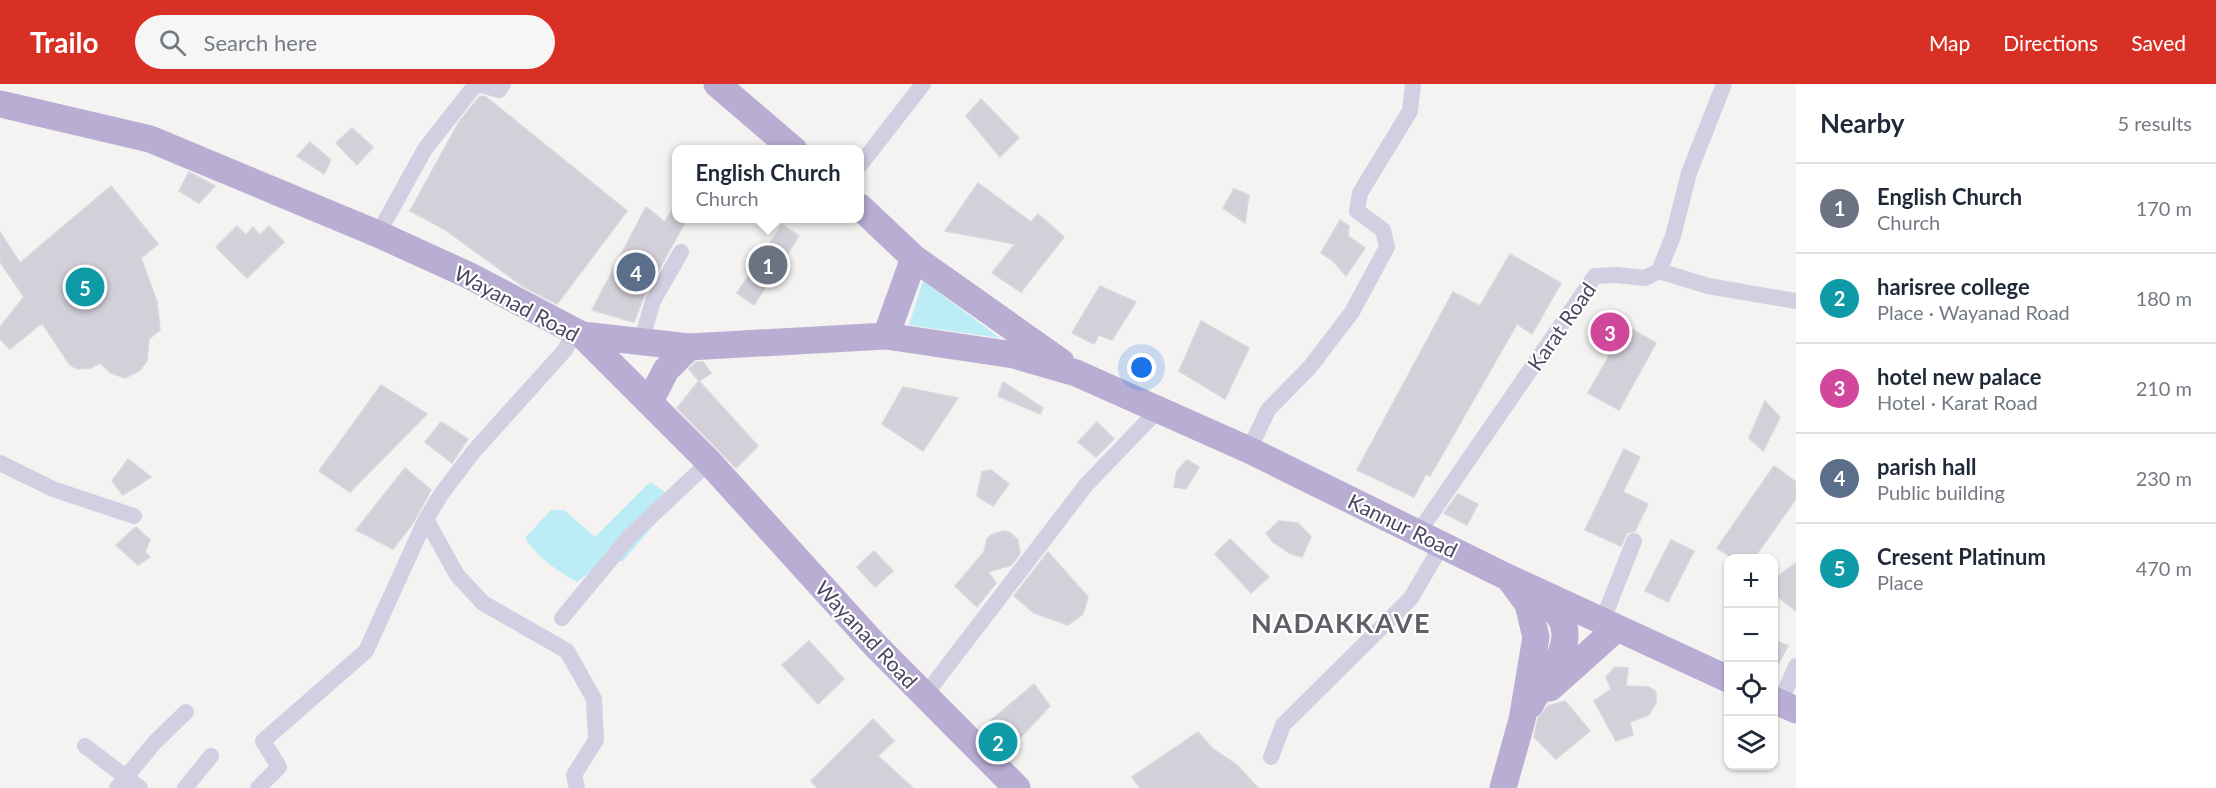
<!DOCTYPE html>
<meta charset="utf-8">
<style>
:root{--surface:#fff;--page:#f6f6f7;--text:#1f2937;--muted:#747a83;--line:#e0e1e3;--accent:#d93025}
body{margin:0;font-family:Lato,sans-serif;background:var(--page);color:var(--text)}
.controls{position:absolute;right:18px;bottom:18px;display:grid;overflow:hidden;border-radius:12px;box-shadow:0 2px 4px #0004}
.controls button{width:54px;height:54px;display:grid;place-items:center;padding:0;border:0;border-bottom:2px solid var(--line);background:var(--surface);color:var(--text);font:30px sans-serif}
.you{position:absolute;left:1142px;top:284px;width:21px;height:21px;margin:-15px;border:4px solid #fff;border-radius:50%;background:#1a73e8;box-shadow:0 0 0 9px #1a73e833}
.badge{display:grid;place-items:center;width:39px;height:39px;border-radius:50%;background:var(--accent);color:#fff;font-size:20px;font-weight:700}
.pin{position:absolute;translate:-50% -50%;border:3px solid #fff;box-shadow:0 2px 6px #0006}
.popup{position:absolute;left:672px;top:61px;width:192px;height:78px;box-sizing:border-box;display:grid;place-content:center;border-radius:12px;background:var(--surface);filter:drop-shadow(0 2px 4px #0005);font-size:20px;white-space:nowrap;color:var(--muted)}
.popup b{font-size:22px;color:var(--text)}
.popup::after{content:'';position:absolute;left:50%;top:100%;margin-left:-12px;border:12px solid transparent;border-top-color:var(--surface)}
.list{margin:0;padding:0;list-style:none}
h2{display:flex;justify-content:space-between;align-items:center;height:78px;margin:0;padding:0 24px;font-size:26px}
h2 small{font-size:20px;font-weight:400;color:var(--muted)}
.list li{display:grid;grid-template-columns:39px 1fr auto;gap:18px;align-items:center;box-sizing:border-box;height:90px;padding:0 24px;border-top:2px solid var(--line)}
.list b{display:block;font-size:22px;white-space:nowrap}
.list p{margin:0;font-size:20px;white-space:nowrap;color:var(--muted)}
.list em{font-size:20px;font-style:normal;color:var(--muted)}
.icon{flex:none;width:33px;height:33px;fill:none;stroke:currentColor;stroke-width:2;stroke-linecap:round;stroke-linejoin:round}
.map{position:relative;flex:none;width:1796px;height:704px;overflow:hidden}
header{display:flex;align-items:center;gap:36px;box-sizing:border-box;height:84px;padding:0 30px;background:var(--accent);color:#fff}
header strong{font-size:28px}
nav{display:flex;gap:33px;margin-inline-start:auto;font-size:21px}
.search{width:420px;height:54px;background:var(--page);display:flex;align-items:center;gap:15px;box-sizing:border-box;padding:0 21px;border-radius:33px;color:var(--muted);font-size:22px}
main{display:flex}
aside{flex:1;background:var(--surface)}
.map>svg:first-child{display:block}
</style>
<header>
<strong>Trailo</strong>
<div class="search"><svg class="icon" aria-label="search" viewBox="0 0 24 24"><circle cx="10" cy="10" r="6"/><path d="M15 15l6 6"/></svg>Search here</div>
<nav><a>Map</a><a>Directions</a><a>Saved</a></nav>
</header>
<main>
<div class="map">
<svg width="1796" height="704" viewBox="0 0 1796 704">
<rect width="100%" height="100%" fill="#f4f3f1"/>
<path fill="#bcecf5" d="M923,197L1000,254L909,241Z
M650,398L676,415L623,477L603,478L577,498C555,485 539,475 525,454L551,426H564L595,453Z"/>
<path fill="#d4d0da" stroke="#d9d5dd" stroke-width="1.5" d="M480,12L486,13L627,127L557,220L524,203L444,145L410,127L459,38Z
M981,15L1019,54L1000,73L966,32Z
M352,44L373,63L357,81L336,59Z
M310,58L331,76L324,90L297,72Z
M189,88L215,102L199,119L179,107Z
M978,99L1031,138L1038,130L1064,153L1021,208L992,189L1015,160L945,147Z
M111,102L158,160L141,174L157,218L160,246L149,255L147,277L139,287L125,294L111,289L100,279L90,284L77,285L70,281L42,239L10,265L0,255V243L24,213L0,178V148L20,179Z
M1234,105L1249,111L1245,139L1223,124Z
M676,119V135H687L644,212L634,238L592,226L646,123L665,138Z
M1340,136L1349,142L1348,152L1365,164L1346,192L1333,177L1321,169Z
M782,141L799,152L754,221L737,209Z
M237,142L246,151L253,143L260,151L269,142L284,158L247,194L216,163Z
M1510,170L1561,199L1532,250L1517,240L1430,392L1426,390L1414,413L1357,386L1453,208L1480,222Z
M1100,202L1136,218L1112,256L1099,251L1094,260L1072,249Z
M1201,237L1249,264L1225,315L1179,287Z
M1626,242L1656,259L1619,326L1588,309Z
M696,278H703L711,289L699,297L689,285Z
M699,297L758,362L736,384L677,324Z
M1003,298L1043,324L1040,330L998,312Z
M381,301L427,330L350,408L319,387Z
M903,303L958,314L923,367L882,340Z
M1765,317L1780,333L1763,367L1749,354Z
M441,338L468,355L452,379L425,358Z
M1097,338L1114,355L1096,373L1078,358Z
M1624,365L1640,373L1623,408L1648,420L1635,447L1627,449L1621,462L1585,446Z
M128,375L151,393L123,411L112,397Z
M1187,376L1199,383L1186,405L1174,403L1177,387Z
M1774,382L1796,398V415L1754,474H1732L1717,464Z
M405,384L431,406L413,439L393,465L356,446Z
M991,386L1009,400L993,422L977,412L982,388Z
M1458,410L1478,420L1467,441L1444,429Z
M1279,437L1298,439L1311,453L1302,473L1291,470L1273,458L1266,449Z
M136,443L150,456L145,468L150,473L138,481L116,461Z
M1003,447L1009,448L1018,456L1020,470L1011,481L988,488L996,499L977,523L955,502L984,468L987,455L991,451Z
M1230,455L1269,493L1251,509L1215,470Z
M1671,456L1694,467L1668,518L1645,507Z
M874,467L893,487L875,503L857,483Z
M1048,468L1088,513L1083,530L1068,541L1034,529L1014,512Z
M1796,479V527L1773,509V496Z
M1773,555L1788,562L1773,589Z
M809,557L844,595L818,620L782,581Z
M1615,583L1628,584L1626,602L1649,603L1656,608V619L1649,631L1630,638L1633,651L1616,657L1594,617L1611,605L1606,593Z
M1034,600L1050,622L1005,670L985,649L996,642L988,639Z
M1565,617L1590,647L1556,675L1534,653L1538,634L1548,622Z
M873,635L894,657L878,672L913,704H817L811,697Z
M1198,648L1213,665L1237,681L1258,704H1140L1132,693Z"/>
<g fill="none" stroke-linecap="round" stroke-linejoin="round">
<path stroke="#d3cfe2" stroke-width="16" d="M478,0L499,6L503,0
M860,81L923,0
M378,150L425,65L476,0
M1659,187L1708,202L1796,217
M641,258L653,217L681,168
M1249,366L1268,326L1310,283L1352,228L1387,163L1383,146L1357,127L1360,109L1410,27L1413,0
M0,379L53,405L134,432
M426,435L457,491L483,519L567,567L594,615L596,656L574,691L577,704
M1418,449L1595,192L1616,191L1645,194L1659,187L1673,152L1689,89L1724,0
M562,534L630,452L709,378
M1602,538L1634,457
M925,611L1086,401L1159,325
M1780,619L1796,582
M85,662L140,704
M1271,673L1283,641L1411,514L1442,461
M117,704L155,658L186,628
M185,704L211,672
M258,704L279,683L263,657L366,567L426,435L442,409L474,367L565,266L575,247"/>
<path stroke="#b8aed3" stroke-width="27" d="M717,0L794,66
M0,20L150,55L378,150L468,191L582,251L709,378L873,559L1017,704
M860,123L914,174L1061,278
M582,251L689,263L886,252L1014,271L1076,289L1249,366L1509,494L1728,595
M886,252L914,174
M650,317L666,286L689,263
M1550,604L1616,545
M1774,616L1796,626
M1530,621C1543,597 1578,562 1560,533C1555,526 1546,519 1540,513
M1503,704L1522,636L1536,553L1528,520L1509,494"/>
</g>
<g text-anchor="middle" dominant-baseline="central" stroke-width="4.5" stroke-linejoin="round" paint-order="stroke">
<g font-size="21" fill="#4d4661" stroke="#fff">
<text transform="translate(517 219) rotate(28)">Wayanad Road</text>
<text transform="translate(1561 242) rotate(-55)">Karat Road</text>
<text transform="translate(1403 441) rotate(26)">Kannur Road</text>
<text transform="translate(867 550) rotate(47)">Wayanad Road</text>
</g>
<g font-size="27" font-weight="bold" letter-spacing="1.5" fill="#605d67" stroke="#fff">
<text x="1341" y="538">NADAKKAVE</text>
</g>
</g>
</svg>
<div class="controls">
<button>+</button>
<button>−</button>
<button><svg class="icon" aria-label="locate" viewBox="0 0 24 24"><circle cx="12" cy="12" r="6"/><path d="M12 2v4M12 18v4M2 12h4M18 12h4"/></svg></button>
<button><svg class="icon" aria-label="layers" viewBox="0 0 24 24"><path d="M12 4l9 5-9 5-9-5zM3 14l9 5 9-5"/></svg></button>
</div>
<div class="you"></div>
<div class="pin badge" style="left:768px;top:181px;background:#6b7280">1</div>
<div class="popup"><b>English Church</b>Church</div>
<div class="pin badge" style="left:998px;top:658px;background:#0f9aa8">2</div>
<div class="pin badge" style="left:1610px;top:248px;background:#d1479c">3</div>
<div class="pin badge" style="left:636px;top:188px;background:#5c6f8a">4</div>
<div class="pin badge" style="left:85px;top:203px;background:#0f9aa8">5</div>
</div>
<aside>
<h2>Nearby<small>5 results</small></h2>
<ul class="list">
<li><span class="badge" style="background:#6b7280">1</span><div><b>English Church</b><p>Church</p></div><em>170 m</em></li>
<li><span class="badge" style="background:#0f9aa8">2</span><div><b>harisree college</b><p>Place · Wayanad Road</p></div><em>180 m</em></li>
<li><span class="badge" style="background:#d1479c">3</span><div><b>hotel new palace</b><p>Hotel · Karat Road</p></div><em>210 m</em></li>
<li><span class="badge" style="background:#5c6f8a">4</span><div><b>parish hall</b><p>Public building</p></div><em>230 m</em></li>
<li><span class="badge" style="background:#0f9aa8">5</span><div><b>Cresent Platinum</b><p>Place</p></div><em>470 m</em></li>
</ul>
</aside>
</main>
